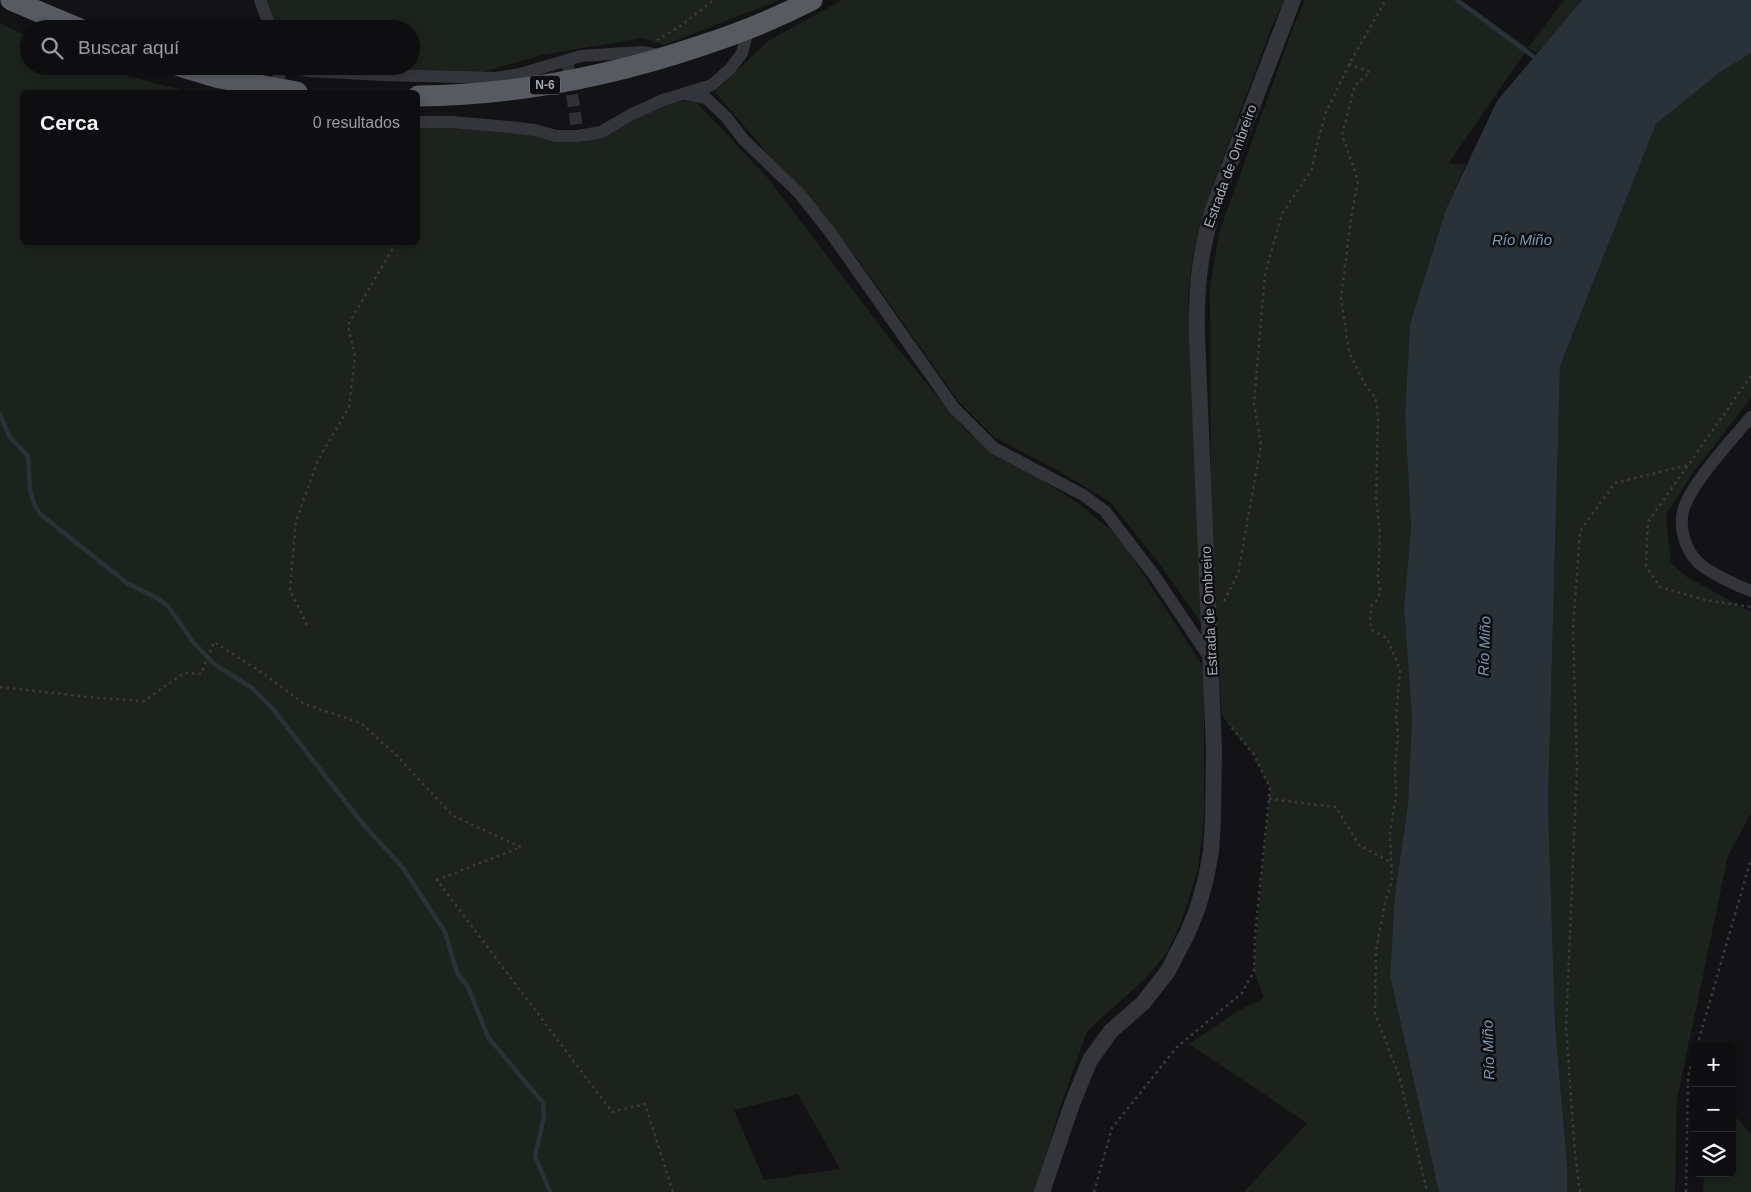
<!DOCTYPE html>
<html lang="es">
<meta charset="utf-8">
<style>
:root{--surface:#0e0e10;--page:#1c1c1e;--text:#f1f3f6;--muted:#9b9c9f;--line:#2e2e30}
body{margin:0;font-family:Helvetica,sans-serif;background:var(--page);color:var(--text)}
.controls{position:absolute;right:15px;bottom:15px;display:grid;overflow:hidden;border-radius:8px;box-shadow:0 2px 8px #0003}
.controls button{width:45px;height:45px;display:grid;place-items:center;padding:0;border:0;border-bottom:1px solid var(--line);background:var(--surface);color:var(--text);font:25px sans-serif}
.list{margin:0;padding:0;list-style:none}
h2{display:flex;justify-content:space-between;align-items:center;height:65px;margin:0;padding:0 20px;font-size:21px}
h2 small{font-size:16px;font-weight:400;color:var(--muted)}
.icon{flex:none;width:28px;height:28px;fill:none;stroke:currentColor;stroke-width:2;stroke-linecap:round;stroke-linejoin:round}
.map{position:relative;flex:none;width:1751px;height:1192px;overflow:hidden}
.search{position:absolute;background:var(--surface);box-shadow:0 2px 8px #0003;left:20px;top:20px;width:400px;height:55px;display:flex;align-items:center;gap:12px;box-sizing:border-box;padding:0 18px;border-radius:28px;color:var(--muted);font-size:19px}
.panel{position:absolute;background:var(--surface);box-shadow:0 2px 8px #0003;left:20px;top:90px;width:400px;height:155px;border-radius:8px}
.map>svg:first-child{display:block}
</style>
<div class="map">
<svg width="1751" height="1192" viewBox="0 0 1751 1192">
<rect width="100%" height="100%" fill="#131315"/>
<path fill="#1b231c" fill-rule="evenodd" d="M266,0H780L664,45L643,38L542,55L475,74L322,66H411V29H277Z
M842,0H1285L1272,26L1207,201L1193,254L1188,296L1204,627L1161,566L1111,503L1059,471L994,437L959,402L857,258L715,92L768,41Z
M1305,0H1461L1528,48L1564,0H1582L1537,53L1528,48L1448,164H1466L1446,209L1410,324L1405,414L1411,528L1404,608L1412,718L1408,805L1395,893L1390,976L1439,1192H1244L1307,1123L1189,1044L1238,1011L1264,998L1254,971L1258,916L1270,788L1254,755L1222,716L1211,538L1210,287L1219,233L1291,33Z
M0,23L29,37V66H89L189,92H22V242H418V128H448L534,135L562,141L583,142L607,132L629,120L673,102L695,101L767,177L894,344L967,432L1078,503L1119,537L1204,668V817L1198,870L1180,925L1166,954L1145,979L1087,1031L1061,1105L1035,1192H0ZM798,1094L840,1169L764,1180L734,1110Z
M1751,53V398L1692,474L1666,515L1671,563L1687,577L1751,612V813L1728,856L1677,1099L1675,1192H1567V1164L1555,1024L1548,803L1560,366L1656,124L1719,73Z
M1732,1113L1751,1134V1192H1703L1704,1173H1732Z"/>
<path fill="#293239" d="M1582,0H1751V53L1719,73L1656,124L1560,366L1548,803L1555,1024L1567,1164V1192H1439L1390,976L1395,893L1408,805L1412,718L1404,608L1411,528L1405,414L1410,324L1446,209L1497,101Z"/>
<g fill="none" stroke-linecap="round" stroke-linejoin="round">
<path stroke="#293239" stroke-width="4.5" d="M1457,0L1534,57
M0,414L9,436L28,456L30,489L34,504L40,514L127,583L155,597L168,606L193,642L214,664L252,688L272,708L363,824L403,868L445,932L457,973L468,987L488,1037L543,1103L544,1117L535,1156L550,1192"/>
<path stroke="#303135" stroke-width="12" stroke-dasharray="12 6" stroke-linecap="butt" d="M567,59L578,136"/>
<path stroke="#3a3c41" stroke-width="2.5" stroke-dasharray="2.5 4" stroke-linecap="butt" d="M657,40L682,25L711,2L716,0
M1349,64L1370,72L1355,85L1342,135L1358,180L1351,218L1341,298L1349,352L1364,383L1376,399L1378,417L1376,497L1380,534L1378,578L1380,591L1378,599L1372,605L1370,621L1372,630L1387,638L1400,670L1396,717L1398,735L1395,765L1396,794L1390,834L1392,881L1385,902L1376,951L1375,1014L1399,1075L1427,1192
M1751,376L1648,522L1646,566L1660,587L1705,600L1751,607
M1224,601L1238,574L1261,445L1254,403L1265,274L1282,214L1312,169L1317,144L1326,112L1352,59L1386,0
M307,625L290,590L296,521L318,460L349,407L355,357L348,325L393,248V242
M0,687L98,698L144,701L184,673L201,674L214,642L264,674L304,704L361,723L397,756L453,816L521,847L437,880L612,1112L645,1104L673,1192
M1269,799L1336,807L1359,845L1392,863
M1697,1046L1751,859
M1094,1192L1112,1128L1177,1047L1242,993L1254,971L1255,935L1270,788L1254,755L1229,724
M1580,1192L1575,1154L1566,1028L1577,767L1573,629L1580,531L1615,483L1688,465
M1686,1192L1688,1076L1695,1054"/>
<path stroke="#34353a" stroke-width="12" d="M260,0L271,29
M288,66L308,71L383,75L496,78L520,74L581,56L642,52L659,55
M275,89L282,66
M686,94L706,98L726,117L744,140L799,193L830,232L954,408L994,448L1083,495L1105,511L1154,575L1211,660
M418,122H451L509,127L535,130L556,136H578L601,132L632,114L663,100L712,85L730,69L742,53L748,30
M1751,417C1732,439 1690,485 1683,511C1679,528 1685,549 1697,561C1705,571 1738,586 1751,591"/>
<path stroke="#34353a" stroke-width="16" d="M1042,1192L1072,1104L1090,1060L1111,1031L1143,1003L1168,971L1188,932L1198,907L1206,878L1211,852L1213,818L1214,749L1197,335C1196,284 1200,251 1215,203L1293,0"/>
<path stroke="#585a62" stroke-width="21" d="M11,0L80,29
M179,66L219,78L297,92
M418,96C515,95 608,77 700,46C740,33 775,19 812,0"/>
</g>
<g text-anchor="middle" dominant-baseline="central" stroke-width="5" stroke-linejoin="round" paint-order="stroke">
<rect fill="#0e0e10" stroke="#777a84" stroke-width="1" x="530" y="75.5" width="30" height="19" rx="4"/>
<g font-size="12" font-weight="bold" fill="#a4a9b6">
<text x="545" y="85">N-6</text>
</g>
<g font-size="14" fill="#a4a9b6" stroke="#0e0e10">
<text transform="translate(1230 166) rotate(-70)">Estrada de Ombreiro</text>
<text transform="translate(1209 611) rotate(-93)">Estrada de Ombreiro</text>
</g>
<g font-size="15" font-style="italic" fill="#7a97b2" stroke="#0e0e10">
<text x="1522" y="239">Río Miño</text>
<text transform="translate(1484 646) rotate(-88)">Río Miño</text>
<text transform="translate(1488 1050) rotate(-92)">Río Miño</text>
</g>
</g>
</svg>
<div class="controls">
<button>+</button>
<button>−</button>
<button><svg class="icon" aria-label="layers" viewBox="0 0 24 24"><path d="M12 4l9 5-9 5-9-5zM3 14l9 5 9-5"/></svg></button>
</div>
<div class="search"><svg class="icon" aria-label="search" viewBox="0 0 24 24"><circle cx="10" cy="10" r="6"/><path d="M15 15l6 6"/></svg>Buscar aquí</div>
<section class="panel">
<h2>Cerca<small>0 resultados</small></h2>
<ul class="list">
</ul>
</section>
</div>
